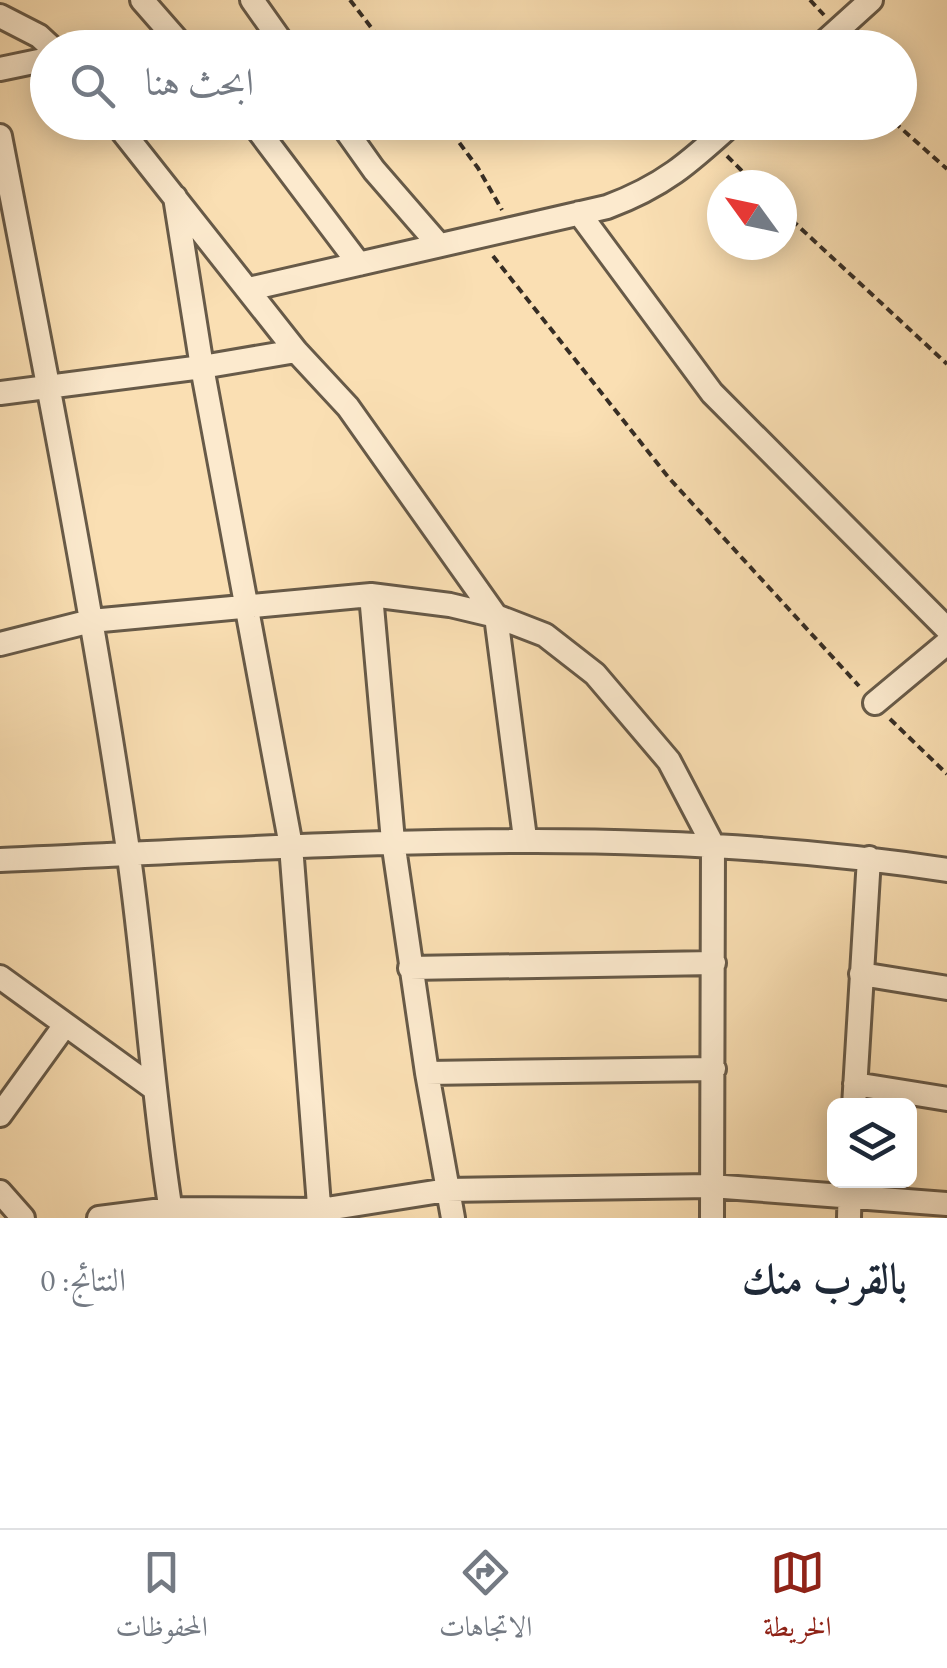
<!DOCTYPE html>
<html lang="ar">
<meta charset="utf-8">
<style>
:root{--surface:#fff;--page:#f2f2f3;--text:#1f2937;--muted:#747a83;--line:#e0e1e3;--accent:#8f2418}
body{margin:0;font-family:"EB Garamond",Amiri,serif;background:var(--page);color:var(--text);direction:rtl}
.controls{position:absolute;right:30px;bottom:30px;display:grid;overflow:hidden;border-radius:15px;box-shadow:0 5px 25px #0003}
.controls button{width:90px;height:90px;display:grid;place-items:center;padding:0;border:0;border-bottom:2px solid var(--line);background:var(--surface);color:var(--text);font:50px sans-serif}
.compass{position:absolute;left:707px;top:170px;width:90px;height:90px;border-radius:50%;background:var(--surface);box-shadow:0 5px 25px #0003;rotate:303deg}
.list{margin:0;padding:0;list-style:none}
h2{display:flex;justify-content:space-between;align-items:center;height:130px;margin:0;padding:0 40px;font-size:42px}
h2 small{font-size:32px;font-weight:400;color:var(--muted)}
.icon{flex:none;width:55px;height:55px;fill:none;stroke:currentColor;stroke-width:2;stroke-linecap:round;stroke-linejoin:round}
.map{position:relative;flex:none;width:947px;height:1218px;overflow:hidden;direction:ltr}
.search{position:absolute;background:var(--surface);box-shadow:0 5px 25px #0003;left:30px;right:30px;top:30px;height:110px;display:flex;align-items:center;gap:25px;box-sizing:border-box;padding:0 35px;border-radius:55px;color:var(--muted);font-size:38px}
.sheet{height:310px;background:var(--surface)}
nav{display:flex;justify-content:space-around;align-items:center;box-sizing:border-box;height:140px;border-top:2px solid var(--line);background:var(--surface);font-size:28px;color:var(--muted)}
nav a{display:grid;justify-items:center;gap:5px}
nav .on{color:var(--accent)}
.map>svg:first-child{display:block}
</style>
<div class="map">
<svg width="947" height="1218" viewBox="0 0 947 1218">
<rect width="100%" height="100%" fill="#fadfb3"/>
<filter id="stains"><feTurbulence type="fractalNoise" baseFrequency=".002" numOctaves="4"/><feColorMatrix values="0 0 0 0 .2 0 0 0 0 .09 0 0 0 0 .02 0 0 0 .5 -.17"/></filter>
<radialGradient id="worn" r=".72"><stop offset=".6" stop-color="#630" stop-opacity="0"/><stop offset="1" stop-color="#630" stop-opacity=".3"/></radialGradient>
<g fill="none" stroke-linecap="round" stroke-linejoin="round">
<g stroke="#675a48" stroke-width="28">
<path id="minor" d="M142,0L184,48
M252,0L286,48
M0,16L39,36L52,48
M818,48L871,0
M0,69L48,59
M115,122L296,351L348,407L496,616L525,838
M252,122L359,264
M340,122L374,170L439,245
M0,136C46,374 93,611 128,850C146,973 152,1096 172,1218
M175,197L202,367L291,846L320,1218
M579,213L712,393L947,629
M249,289L607,207C664,186 690,162 734,122
M0,393L202,367L296,351
M371,595L393,841L427,1073L453,1218
M0,644L91,621L371,595L450,605L496,616L545,635L595,674L669,761L713,845L712,1218
M875,703L947,643
M0,860C316,846 633,821 947,870
M410,968L714,963
M861,974L947,988
M0,977L152,1087
M427,1073L714,1069
M855,1084L947,1099
M854,1106L869,858
M0,1115L65,1025
M0,1192L23,1218
M99,1218L170,1209L320,1210L447,1190L711,1186L947,1204
M849,1218L850,1180"/>
</g>
<path stroke="#362d24" stroke-width="4" stroke-dasharray="8 5" stroke-linecap="butt" d="M350,0L387,48
M810,0L824,15
M444,122L478,168L502,210
M894,122L947,169
M727,156L756,185
M782,211L947,364
M493,256L669,478L859,686
M890,719L947,774"/>
<use href="#minor" stroke="#fceace" stroke-width="22"/>
</g>
<rect width="100%" height="100%" filter="url(#stains)"/>
<rect width="100%" height="100%" fill="url(#worn)"/>
</svg>
<div class="controls">
<button><svg class="icon" aria-label="layers" viewBox="0 0 24 24"><path d="M12 4l9 5-9 5-9-5zM3 14l9 5 9-5"/></svg></button>
</div>
<svg class="compass" viewBox="-18 -18 36 36"><path d="M0-13l5 13h-10z" fill="#e53935"/><path d="M0 13l5-13h-10z" fill="#747a83"/></svg>
<div class="search"><svg class="icon" aria-label="search" viewBox="0 0 24 24"><circle cx="10" cy="10" r="6"/><path d="M15 15l6 6"/></svg>ابحث هنا</div>
</div>
<section class="sheet">
<h2>بالقرب منك<small>النتائج: 0</small></h2>
<ul class="list">
</ul>
</section>
<nav>
<a class="on"><svg class="icon" aria-label="map" viewBox="0 0 24 24"><path d="M3 6l6-2 6 2 6-2v14l-6 2-6-2-6 2zM9 4v14M15 6v14"/></svg>الخريطة</a>
<a><svg class="icon" aria-label="directions" viewBox="0 0 24 24"><path d="M12 3l9 9-9 9-9-9zM9 14v-3h6M13 9l2 2-2 2"/></svg>الاتجاهات</a>
<a><svg class="icon" aria-label="saved" viewBox="0 0 24 24"><path d="M7 4h10v16l-5-4-5 4z"/></svg>المحفوظات</a>
</nav>
